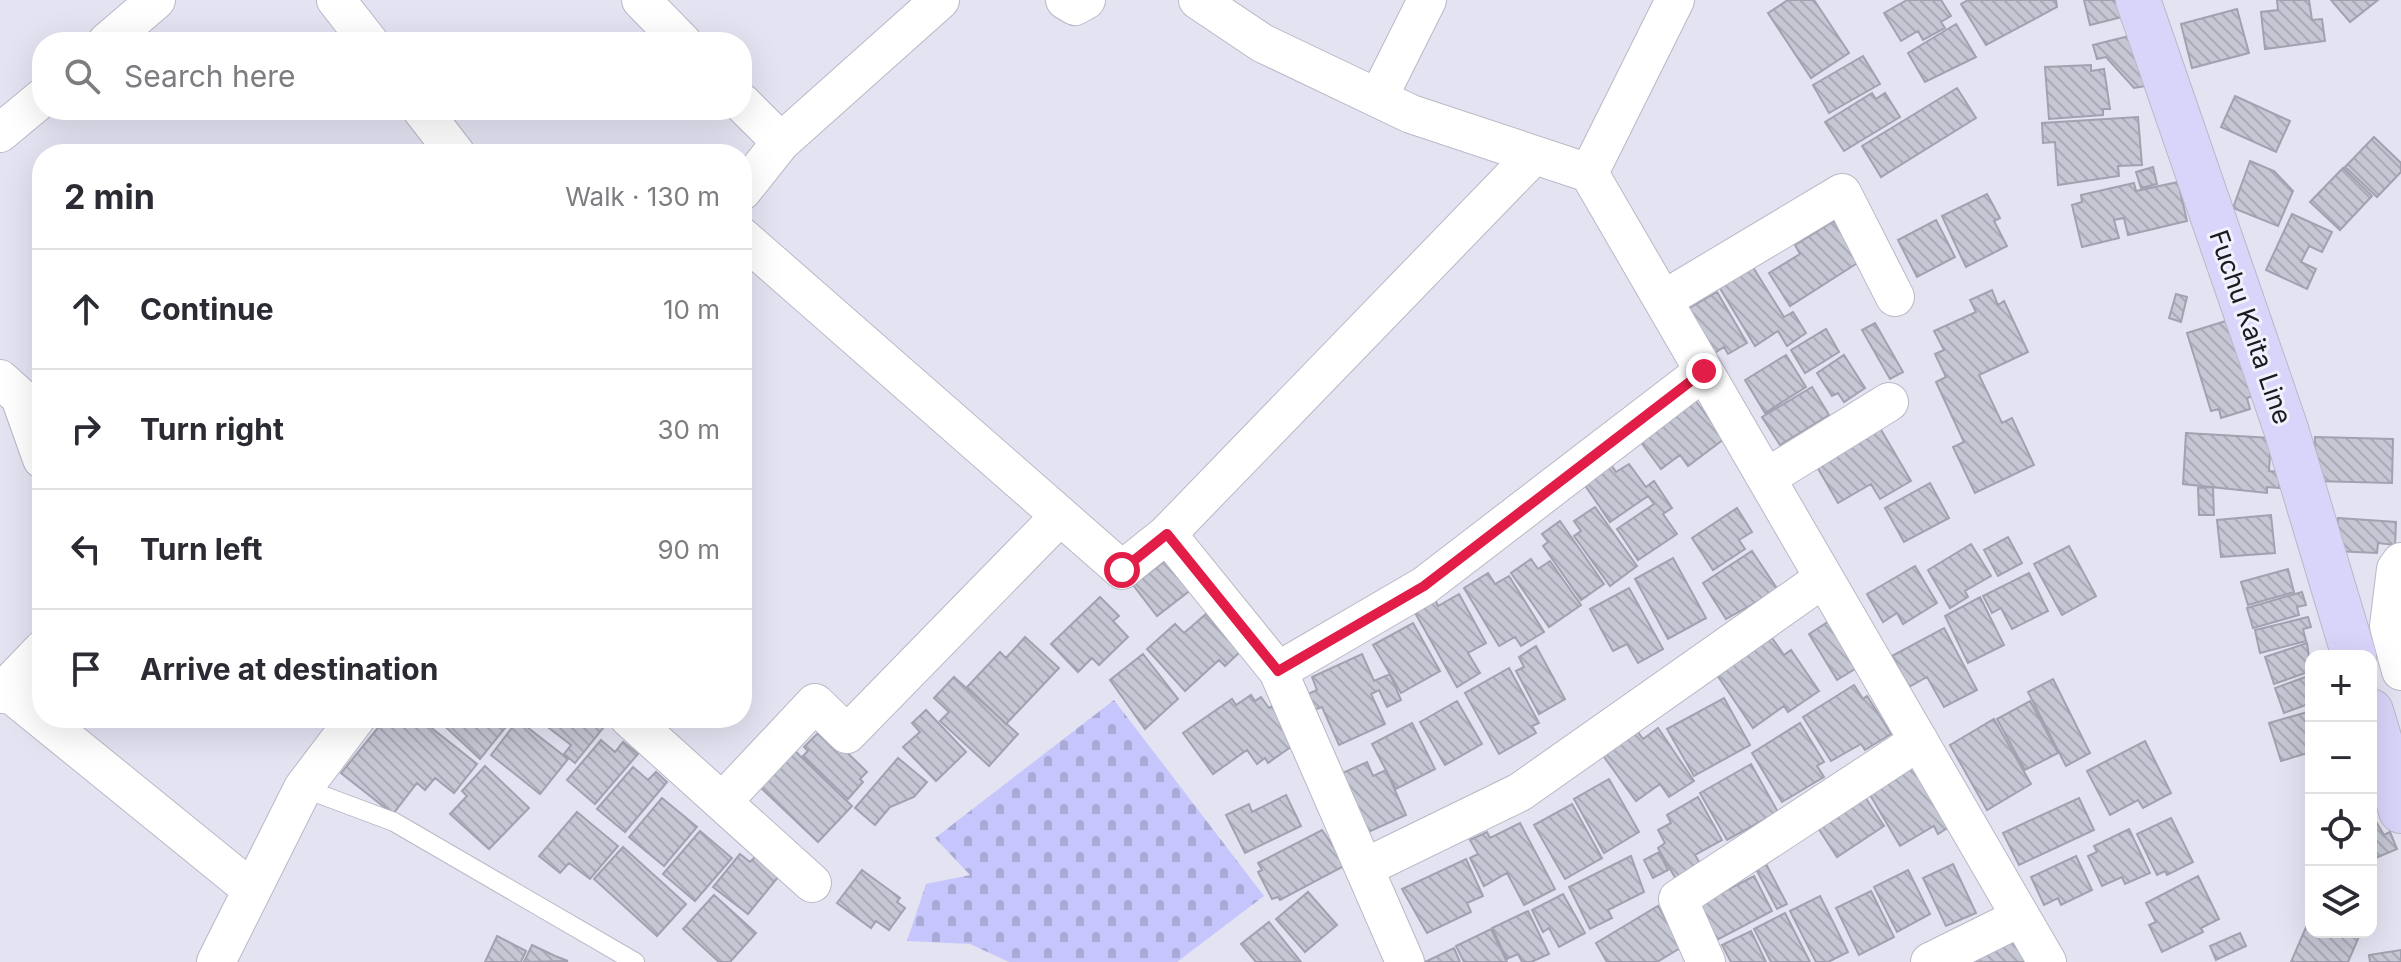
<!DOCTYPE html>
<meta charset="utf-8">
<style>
:root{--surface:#fff;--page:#f7f7f7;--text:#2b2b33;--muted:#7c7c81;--line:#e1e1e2}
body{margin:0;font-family:Inter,sans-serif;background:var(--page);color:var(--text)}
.controls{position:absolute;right:24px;bottom:24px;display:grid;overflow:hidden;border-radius:16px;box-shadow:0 8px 32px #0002}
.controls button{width:72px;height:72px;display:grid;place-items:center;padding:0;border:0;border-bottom:2px solid var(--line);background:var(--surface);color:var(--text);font:40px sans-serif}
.stop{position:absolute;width:24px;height:24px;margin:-18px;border:6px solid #e11d48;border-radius:50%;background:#fff}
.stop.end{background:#e11d48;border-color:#fff;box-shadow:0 2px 8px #0008}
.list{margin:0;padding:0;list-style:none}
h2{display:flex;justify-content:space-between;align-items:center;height:104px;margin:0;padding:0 32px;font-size:34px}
h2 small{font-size:26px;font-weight:400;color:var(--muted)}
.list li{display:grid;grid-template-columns:52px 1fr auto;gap:24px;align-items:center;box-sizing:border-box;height:120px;padding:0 32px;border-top:2px solid var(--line)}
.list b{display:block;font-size:30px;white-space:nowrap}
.list em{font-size:26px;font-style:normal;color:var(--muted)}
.icon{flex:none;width:44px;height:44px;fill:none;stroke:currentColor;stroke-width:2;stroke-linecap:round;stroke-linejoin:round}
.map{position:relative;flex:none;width:2401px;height:962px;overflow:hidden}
.search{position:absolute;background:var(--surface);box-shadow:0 8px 32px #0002;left:32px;top:32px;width:720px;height:88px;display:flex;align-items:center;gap:20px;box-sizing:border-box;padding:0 28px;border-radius:32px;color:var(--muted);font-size:30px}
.panel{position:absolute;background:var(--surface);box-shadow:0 8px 32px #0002;left:32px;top:144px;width:720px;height:584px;border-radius:32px}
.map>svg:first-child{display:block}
</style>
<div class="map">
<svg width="2401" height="962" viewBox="0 0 2401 962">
<defs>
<pattern id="cemetery-stones" width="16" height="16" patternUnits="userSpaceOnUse" patternTransform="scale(2)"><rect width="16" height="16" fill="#c6c6fd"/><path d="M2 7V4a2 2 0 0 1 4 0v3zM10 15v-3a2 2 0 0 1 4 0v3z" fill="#aaaad9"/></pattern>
<pattern id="building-back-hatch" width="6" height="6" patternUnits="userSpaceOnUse" patternTransform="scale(2)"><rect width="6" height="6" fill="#c6c7d5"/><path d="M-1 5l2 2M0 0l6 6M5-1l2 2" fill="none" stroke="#aaaab7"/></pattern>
</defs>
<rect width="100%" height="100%" fill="#e3e3f2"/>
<path fill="url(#cemetery-stones)" d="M1114,700L1264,896L1177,962H1009L970,944L907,941L926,884L970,875L935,838Z"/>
<path fill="url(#building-back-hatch)" stroke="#a1a1af" stroke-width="2" d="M1788,0H1814L1849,53L1811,78L1768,13Z
M1907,0H1941L1951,16L1941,22L1945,28L1923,40L1918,31L1901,41L1884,13Z
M1968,0H2056L2057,7L1986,45L1961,4Z
M2084,0H2122L2126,16L2090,25Z
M2277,0H2309L2312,20L2322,19L2325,41L2265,49L2261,12L2278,10Z
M2331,0H2378L2350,22Z
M2237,9L2249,53L2192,68L2181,24Z
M1956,24L1976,57L1925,82L1908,53Z
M2137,34L2152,85L2134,88L2106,57L2097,59L2093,45Z
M1863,56L1880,84L1829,113L1813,85Z
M2091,65V71L2104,69L2110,109H2103V115L2049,119L2045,67Z
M1957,88L1976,118L1881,177L1862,146Z
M1872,93L1876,99L1885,93L1900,117L1844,151L1825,122Z
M2235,96L2290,121L2276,152L2221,127Z
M2138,117L2142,165L2118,166L2119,176L2058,185L2055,142L2043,143L2042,123Z
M2374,137L2401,163V172L2377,197L2345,167Z
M2250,161L2274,171L2293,191L2278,226L2233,208Z
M2153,167L2157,184L2141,188L2136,172Z
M2343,168L2372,196L2340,230L2310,202Z
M2178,182L2187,221L2128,235L2124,218L2114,220L2119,238L2082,247L2072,205L2082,202L2081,195L2134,183L2136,191Z
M1987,194L2000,218L1994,221L2007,246L1966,267L1942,216Z
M2292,214L2332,232L2322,252L2309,246L2301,262L2316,269L2307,289L2266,270Z
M1936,220L1955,257L1917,277L1898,240Z
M1834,221L1859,262L1790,306L1769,273L1800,254L1795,245Z
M1751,264L1784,317L1793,312L1806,333L1787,346L1778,331L1755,346L1718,285Z
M1992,290L1998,305L2004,301L2028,352L1979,375L2002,423L2012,418L2034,465L1975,493L1953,447L1964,442L1936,382L1946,377L1935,354L1944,350L1934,331L1976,312L1970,300Z
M1717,292L1747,343L1728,354L1724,347L1713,354L1686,310Z
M2176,294L2187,297L2181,322L2169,318Z
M2229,320L2253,396L2247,398L2250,409L2221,418L2219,409L2211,411L2187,333Z
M1875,323L1903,372L1890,379L1862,330Z
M1826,329L1839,352L1805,373L1791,350Z
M1786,355L1806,387L1765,413L1745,380Z
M1844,355L1865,388L1844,402L1838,393L1832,396L1817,373Z
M1812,387L1829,415L1780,445L1762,417Z
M1695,400L1724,439L1688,466L1680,455L1661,469L1640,441Z
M1880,428L1911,481L1880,499L1871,484L1838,503L1816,465Z
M2186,433L2271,438L2269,471L2280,472L2279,488L2267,487V493L2183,484Z
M2315,437L2393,439L2392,483L2314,481Z
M1607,459L1616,472L1629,464L1646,487L1654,481L1672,508L1663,514L1677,534L1638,560L1617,529L1654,504L1648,496L1610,522L1580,478Z
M1930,483L1949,518L1904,542L1885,508Z
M2213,487L2214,515H2199L2198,488Z
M1595,507L1637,566L1610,586L1574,536L1581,531L1574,521Z
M1737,508L1752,532L1739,540L1745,549L1713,570L1692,538Z
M2271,515L2275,553L2221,557L2217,520Z
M2338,518L2396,522L2395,545L2378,543L2377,553L2335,551Z
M1560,521L1604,584L1581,600L1543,546L1548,542L1542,534Z
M2008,537L2022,563L1998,576L1984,550Z
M1971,544L1991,576L1965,591L1968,597L1950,608L1928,570Z
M2069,546L2096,596L2062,615L2034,564Z
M1752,551L1778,590L1726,619L1703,583Z
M1169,558L1192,589L1157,616L1133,585Z
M1673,558L1706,618L1668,639L1635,579Z
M1531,559L1538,569L1550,561L1581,605L1549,627L1511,573Z
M1915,566L1937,603L1903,624L1897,613L1883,622L1867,594Z
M2288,569L2294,592L2248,605L2241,582Z
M1488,573L1495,584L1509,576L1544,632L1521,646L1515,637L1499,646L1464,588Z
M2029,573L2048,611L2012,629L2001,608L1992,613L1983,596Z
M1629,588L1663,649L1638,663L1627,644L1613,651L1590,609Z
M2302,592L2306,605L2297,607L2299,615L2253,628L2247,608Z
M1459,594L1486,643L1468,653L1480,673L1457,687L1413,609L1434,597L1438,606Z
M1100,597L1119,616L1113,621L1128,637L1099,665L1092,658L1078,672L1051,644Z
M1980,597L2004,645L1968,663L1945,616Z
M1206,614L1240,652L1225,666L1219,660L1185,691L1147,649L1175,624L1184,633Z
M2308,617L2311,627L2303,629L2306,641L2260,653L2255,630Z
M1831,620L1860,666L1837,680L1809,634Z
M1413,623L1440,671L1401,693L1373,645Z
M1944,628L1977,690L1944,707L1927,677L1909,687L1892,656Z
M1025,637L1059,668L1006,724L967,687L1000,652L1006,658Z
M1772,638L1784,655L1791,650L1819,691L1788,712L1784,706L1753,728L1717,675Z
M2307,643L2311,671L2274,684L2265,657Z
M1536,646L1565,699L1539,714L1516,671L1524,667L1519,657Z
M1143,654L1178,699L1145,729L1110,680Z
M1362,654L1374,681L1390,674L1401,700L1387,707L1379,690L1371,694L1385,724L1339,745L1322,707L1311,711L1304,696L1317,690L1312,677Z
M1509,668L1539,723L1532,726L1536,733L1499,754L1465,693Z
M2311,675V703L2284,713L2275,688Z
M954,677L1018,734L989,766L940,721L949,712L934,698Z
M2053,679L2090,753L2066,766L2028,692Z
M1854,685L1863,699L1867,696L1891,734L1865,750L1861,744L1831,761L1803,717Z
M1251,695L1255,701L1261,697L1269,708L1272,706L1295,744L1268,763L1265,758L1257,764L1247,750L1213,774L1183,733L1232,699L1236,705Z
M1724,698L1750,745L1694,776L1667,729Z
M1457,701L1482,744L1445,765L1420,722Z
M2030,701L2058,753L2025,770L1997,719Z
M926,710L966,752L936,781L903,747L920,732L912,723Z
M2311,711V752L2281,761L2269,723Z
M386,718H419L477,764L454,793L435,778L425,790L417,783L393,814L341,773Z
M436,718H513L480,759Z
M536,718H611L575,763L564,754L571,745Z
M1994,719L2031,784L1987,810L1950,745Z
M518,720L568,759L540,794L491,755Z
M1412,723L1435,769L1396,789L1372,744Z
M1800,723L1824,762L1817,766L1824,777L1782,802L1752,753Z
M1633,725L1643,739L1658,728L1694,781L1669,797L1660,784L1636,801L1599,750Z
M826,732L867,772L860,779L863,782L848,799L803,756L808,751L804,747L818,733L822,737Z
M601,740L615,752L623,742L638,754L595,804L567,780Z
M2145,741L2171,793L2143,808L2138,800L2110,815L2087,771Z
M794,750L852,806L818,842L759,786Z
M898,758L927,782L914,797L890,807L875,825L855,808Z
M1367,762L1373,776L1386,770L1406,815L1364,834L1338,775Z
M1751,764L1778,812L1727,840L1700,793Z
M485,766L529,808L489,849L450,814L467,796L462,791Z
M633,767L648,780L656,772L667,782L625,832L597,809Z
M1914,767L1949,827L1938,834L1934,826L1900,846L1869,793Z
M1609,779L1639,832L1604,853L1574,799Z
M1863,794L1884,826L1837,857L1816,825Z
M1286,795L1301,826L1245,853L1226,815L1249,804L1252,812Z
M1698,797L1722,840L1695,855L1702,867L1677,881L1658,848L1665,843L1658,830L1671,823L1667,815Z
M662,798L697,827L664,866L629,837Z
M2079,798L2094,830L2019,865L2003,833Z
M1572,804L1602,858L1565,879L1534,825Z
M577,812L618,846L590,879L569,863L560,873L539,856Z
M2371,813L2384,835L2390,832L2397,849L2371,860Z
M2171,818L2193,862L2167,875L2165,871L2157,875L2137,834Z
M1520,823L1555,889L1524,905L1507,873L1484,886L1470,858L1478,854L1470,840L1487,832L1490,838Z
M2129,829L2150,873L2125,884L2122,877L2102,886L2088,856L2097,852L2094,846Z
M1322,830L1346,865L1280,900L1278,897L1272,899L1258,872L1262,870L1258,863Z
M700,831L732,858L695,901L663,874Z
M623,847L686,904L657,936L594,879Z
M1659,852L1668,870L1653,878L1644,860Z
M740,854L750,862L755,857L779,876L748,914L713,887Z
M1631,856L1644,892L1608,910L1612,918L1590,929L1569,887Z
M2076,856L2092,890L2061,905L2058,898L2044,905L2031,877Z
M1466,859L1483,896L1467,903L1471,912L1427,933L1402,889Z
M1765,862L1787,904L1777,909L1755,867Z
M1953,864L1976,913L1946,926L1923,878Z
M862,870L900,898L897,902L905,908L889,930L876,921L871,928L837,903Z
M1908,870L1930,914L1897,932L1874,887Z
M1754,876L1772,911L1715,941L1696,906Z
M2198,876L2219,919L2201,928L2203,932L2162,952L2149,925L2156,922L2146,903Z
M1871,891L1894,937L1859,955L1836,908Z
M1308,892L1337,925L1305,952L1276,919Z
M1563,894L1585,933L1559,947L1549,928L1543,932L1532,910Z
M714,895L756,933L730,962H719L683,929Z
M1820,896L1848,952L1828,962H1816L1790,911Z
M1658,906L1682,947L1657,962H1607L1596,943Z
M1528,911L1549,954L1531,962H1522L1518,954L1507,959L1492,928Z
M1785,913L1810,962H1771L1754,929Z
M2310,918L2311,932H2361L2348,962H2291Z
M1269,922L1301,962H1256L1241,944Z
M1491,929L1507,962H1464L1456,946Z
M1751,931L1766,962H1731L1722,945Z
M2240,933L2246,946L2216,960L2210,946Z
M497,936L526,951L521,962H485Z
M2017,936L2030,962H1974L1972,959Z
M532,945L555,956L568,961L524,962Z
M1454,948L1460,962H1425Z
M2401,950V962H2370L2369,955Z"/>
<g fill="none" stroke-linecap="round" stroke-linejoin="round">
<g stroke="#b8b8c7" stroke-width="20">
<path id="lane" d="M303,788L394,822L635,962"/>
</g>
<g stroke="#b8b8c7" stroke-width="40">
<path id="street" d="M336,0L369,42
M641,0L682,42
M1065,0L1075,6L1086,0
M1198,0L1262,43L1411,114L1589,173L2047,962
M107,42L156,0
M1378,98L1427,0
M742,103L781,142
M422,110L456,154
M0,133L42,98
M1589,173L1675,0
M742,191L781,142L940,0
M742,237L1122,570L1167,534L1534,155
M1663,300L1842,193L1895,297
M0,379L20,397L42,459
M1766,478L1889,402
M1167,534L1278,671L1405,962
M2401,562L2396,569L2389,626L2401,671
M1278,671L1424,586L1704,371
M5,689L251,889
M0,694L42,650
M629,718L812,883
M722,802L815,703L847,734L1060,516
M1364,868L1520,792L1824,578
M216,962L303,788L356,718
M1706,962L1678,899L1919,741
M1930,962L2021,917"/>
</g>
<g stroke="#b8b8c7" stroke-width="46">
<path id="secondary" d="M2138,0L2286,429L2354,656
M2371,711L2401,811"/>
</g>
<use href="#lane" stroke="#fff" stroke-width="18"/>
<use href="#street" stroke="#fff" stroke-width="38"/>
<use href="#secondary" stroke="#d9d5fa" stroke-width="44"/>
</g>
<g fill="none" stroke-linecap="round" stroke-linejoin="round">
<path stroke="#e11d48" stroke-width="10" d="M1122,570L1167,534L1278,671L1424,586L1704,371"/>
</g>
<g text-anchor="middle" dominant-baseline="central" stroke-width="6" stroke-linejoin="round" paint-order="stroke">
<g font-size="26" fill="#1a1a20" stroke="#f0f1fd">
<text transform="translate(2251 327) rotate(71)">Fuchu Kaita Line</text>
</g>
</g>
</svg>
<div class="controls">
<button>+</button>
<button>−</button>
<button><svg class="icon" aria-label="locate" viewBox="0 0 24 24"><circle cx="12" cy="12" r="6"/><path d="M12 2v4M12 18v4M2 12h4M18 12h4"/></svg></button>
<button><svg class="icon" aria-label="layers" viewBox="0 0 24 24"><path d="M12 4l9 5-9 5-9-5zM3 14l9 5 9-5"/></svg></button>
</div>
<div class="stop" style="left:1122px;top:570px"></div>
<div class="stop end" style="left:1704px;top:371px"></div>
<div class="search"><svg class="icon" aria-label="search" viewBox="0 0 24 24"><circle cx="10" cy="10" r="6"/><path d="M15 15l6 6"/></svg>Search here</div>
<section class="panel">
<h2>2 min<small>Walk · 130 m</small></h2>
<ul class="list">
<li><svg class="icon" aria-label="ahead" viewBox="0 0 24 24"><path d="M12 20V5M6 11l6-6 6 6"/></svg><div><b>Continue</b></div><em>10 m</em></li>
<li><svg class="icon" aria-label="right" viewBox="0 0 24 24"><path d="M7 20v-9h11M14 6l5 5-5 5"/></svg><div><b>Turn right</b></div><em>30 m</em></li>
<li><svg class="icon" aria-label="left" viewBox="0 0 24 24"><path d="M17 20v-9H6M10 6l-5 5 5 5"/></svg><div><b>Turn left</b></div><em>90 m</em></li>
<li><svg class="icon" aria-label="arrive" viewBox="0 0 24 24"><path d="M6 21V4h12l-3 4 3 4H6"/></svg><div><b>Arrive at destination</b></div></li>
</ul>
</section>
</div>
